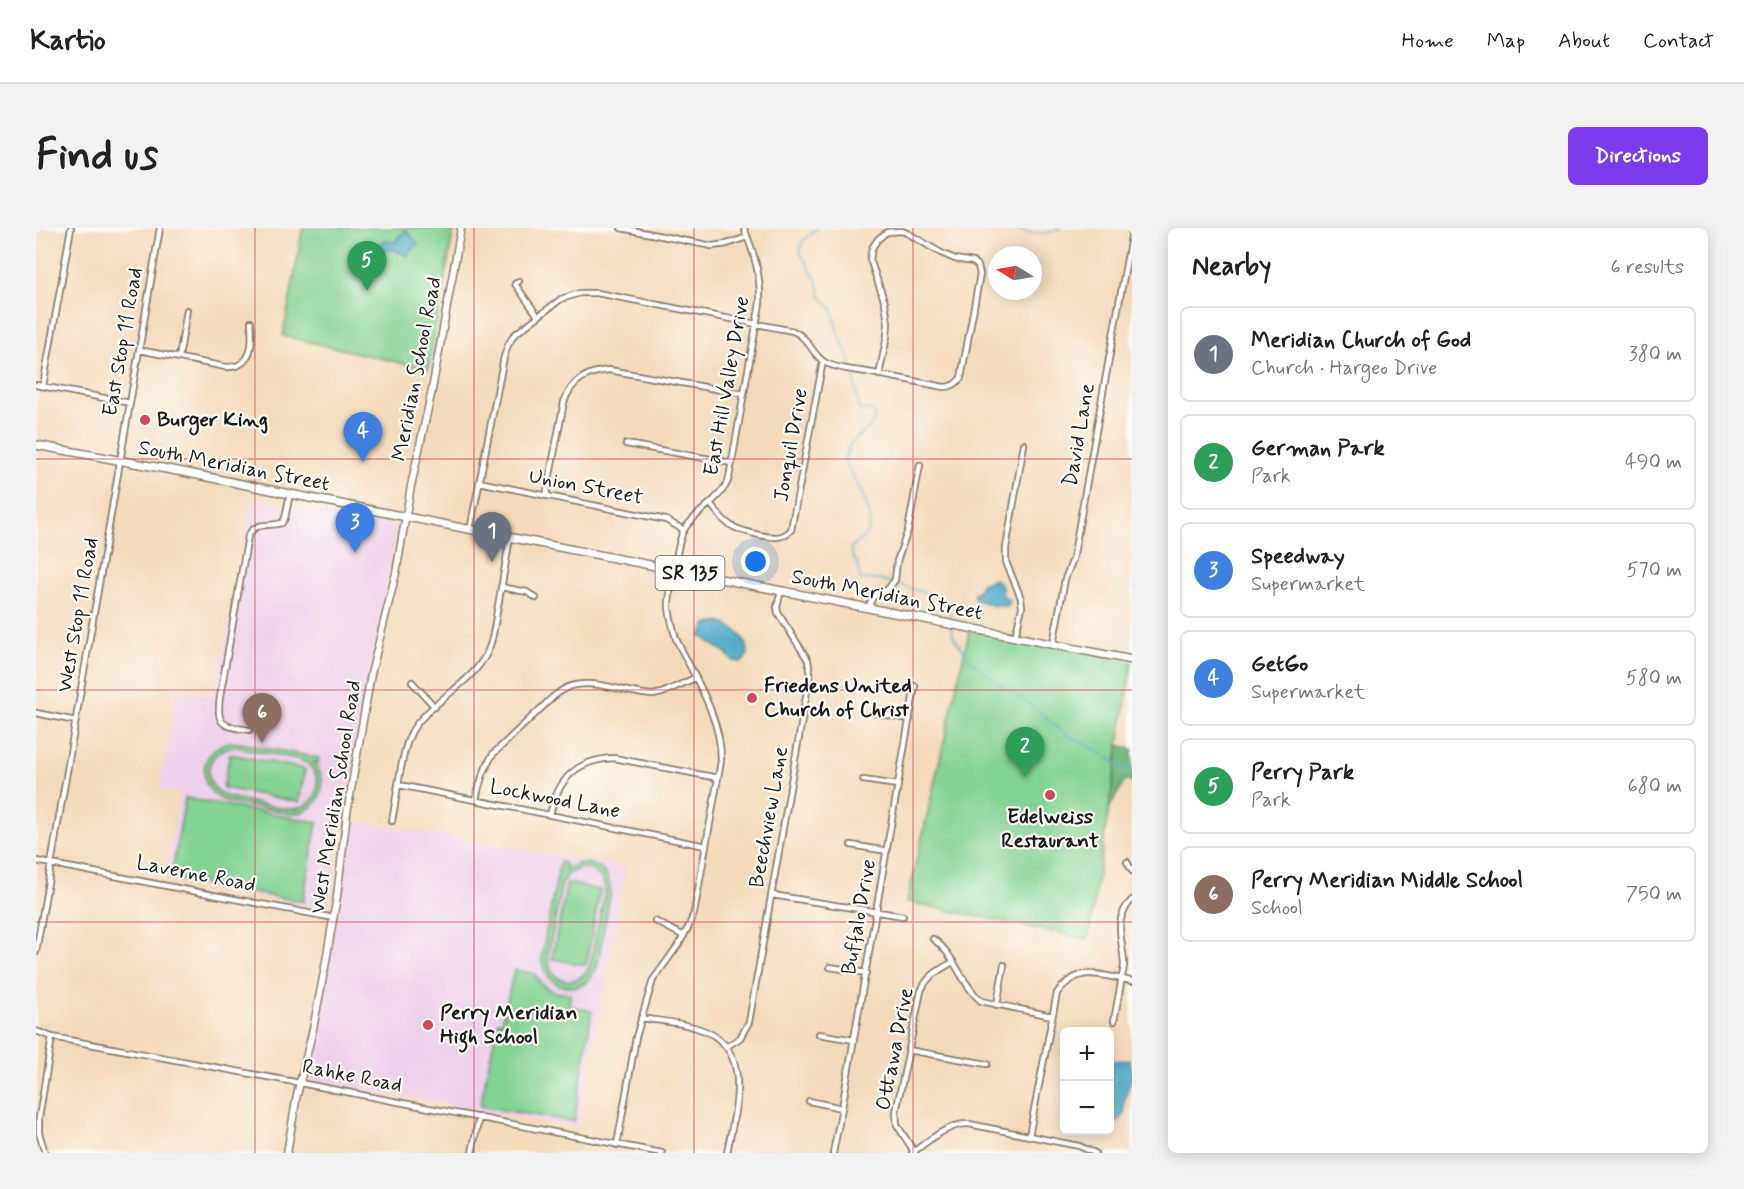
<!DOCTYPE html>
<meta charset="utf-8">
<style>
:root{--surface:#fff;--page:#f2f2f2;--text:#222;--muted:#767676;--line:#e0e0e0;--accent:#7c3aed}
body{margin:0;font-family:Mynerve,sans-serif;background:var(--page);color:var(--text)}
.controls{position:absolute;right:18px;bottom:18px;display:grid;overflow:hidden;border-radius:9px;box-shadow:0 3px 15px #0003}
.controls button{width:54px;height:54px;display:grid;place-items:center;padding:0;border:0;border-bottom:2px solid var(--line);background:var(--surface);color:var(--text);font:30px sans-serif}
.compass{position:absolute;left:952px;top:18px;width:54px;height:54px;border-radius:50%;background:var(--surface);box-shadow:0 3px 15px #0003;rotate:281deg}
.you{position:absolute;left:720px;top:334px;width:21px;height:21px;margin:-15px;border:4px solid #fff;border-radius:50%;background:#1a73e8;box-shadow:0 0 0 9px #1a73e833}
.badge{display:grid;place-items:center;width:39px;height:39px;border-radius:50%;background:var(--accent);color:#fff;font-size:20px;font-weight:700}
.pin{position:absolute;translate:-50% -50px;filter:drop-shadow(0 2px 3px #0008)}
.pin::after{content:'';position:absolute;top:32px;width:21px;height:18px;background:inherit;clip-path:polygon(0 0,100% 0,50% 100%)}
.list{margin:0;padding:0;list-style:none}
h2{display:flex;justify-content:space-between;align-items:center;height:78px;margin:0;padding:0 24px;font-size:26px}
h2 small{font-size:20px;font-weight:400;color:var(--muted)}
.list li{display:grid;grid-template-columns:39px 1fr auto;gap:18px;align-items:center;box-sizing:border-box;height:96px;margin:0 12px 12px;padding:0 12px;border:2px solid var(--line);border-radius:9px}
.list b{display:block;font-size:22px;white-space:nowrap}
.list p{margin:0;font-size:20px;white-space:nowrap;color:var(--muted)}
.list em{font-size:20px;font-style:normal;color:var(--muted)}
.map{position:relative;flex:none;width:1096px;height:925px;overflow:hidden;border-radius:9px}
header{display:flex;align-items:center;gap:36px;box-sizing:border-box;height:84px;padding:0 30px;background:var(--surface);border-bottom:2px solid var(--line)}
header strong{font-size:28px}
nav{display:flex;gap:33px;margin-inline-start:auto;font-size:21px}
.intro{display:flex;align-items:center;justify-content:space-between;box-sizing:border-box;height:144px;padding:0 36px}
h1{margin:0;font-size:42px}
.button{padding:15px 27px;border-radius:9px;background:var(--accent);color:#fff;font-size:21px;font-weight:700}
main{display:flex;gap:36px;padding:0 36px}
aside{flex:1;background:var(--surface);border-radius:9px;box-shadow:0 3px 15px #0003}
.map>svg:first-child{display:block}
</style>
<header>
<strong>Kartio</strong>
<nav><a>Home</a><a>Map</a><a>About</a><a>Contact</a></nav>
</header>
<div class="intro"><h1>Find us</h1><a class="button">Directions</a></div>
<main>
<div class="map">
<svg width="1096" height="925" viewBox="0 0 1096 925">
<rect width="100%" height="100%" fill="#fdfcf7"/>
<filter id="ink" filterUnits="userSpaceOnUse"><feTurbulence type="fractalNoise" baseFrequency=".0167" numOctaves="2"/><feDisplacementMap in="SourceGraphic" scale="12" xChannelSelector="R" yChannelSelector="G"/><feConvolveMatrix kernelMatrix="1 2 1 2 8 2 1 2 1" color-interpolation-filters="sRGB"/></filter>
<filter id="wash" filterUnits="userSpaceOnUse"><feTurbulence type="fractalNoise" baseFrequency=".008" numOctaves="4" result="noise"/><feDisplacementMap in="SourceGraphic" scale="24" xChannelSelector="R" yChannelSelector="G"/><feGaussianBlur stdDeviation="1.35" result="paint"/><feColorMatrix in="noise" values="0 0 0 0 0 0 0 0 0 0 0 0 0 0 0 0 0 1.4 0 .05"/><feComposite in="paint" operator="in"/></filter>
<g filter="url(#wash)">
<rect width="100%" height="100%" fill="#f3daba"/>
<path fill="#edd0e9" d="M216,271L361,298L290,681L129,652L144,566L123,561L141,462L179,468Z
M320,593L590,639L542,900L268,851Z"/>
<path fill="#82d292" stroke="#4f7757" stroke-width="1.5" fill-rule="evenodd" d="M267,0H418L392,141L247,108Z
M934,400L1096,434L1052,711L871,674Z
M193,514L204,515L283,530L282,535L278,534C295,556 284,584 256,586L192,574C160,564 160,523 193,514ZM198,519L262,531C289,539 288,578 259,581C244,582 209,572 193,569C163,560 167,522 198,519Z
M194,526L269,541L263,574L187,560Z
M149,570L281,594L267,674L135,650Z
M524,634L529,635V641C552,627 577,640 574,667C571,684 568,701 565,718C563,726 563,737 558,745C542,772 503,757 506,726ZM544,640C559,641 568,649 569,663L554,738C541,763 510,754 512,727L526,655L531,646Z
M531,655L564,662L550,737L516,731Z
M478,742L499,746C506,762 518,765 534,766L533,778L556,783L538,894L444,878L462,793L466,794Z"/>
<path fill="#69b47c" stroke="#42684c" stroke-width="1.5" d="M1083,517L1096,521V555L1089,552L1073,581Z"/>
<path fill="#49a9c8" stroke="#326272" stroke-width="1.5" d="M370,2L382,16L371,28C364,24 359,20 351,23L344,20V15L348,12L357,14L360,13L362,9Z
M959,351L964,355L967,361L966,366L974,374L971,378H959L938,371V366L943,361L946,355Z
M683,394C698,397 712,411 712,427L706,434L697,433L690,425L664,408L667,405L669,397Z
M1094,832L1096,848L1088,874V887L1083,893L1074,891V833Z"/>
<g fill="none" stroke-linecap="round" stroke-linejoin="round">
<path stroke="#49a9c8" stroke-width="1.5" d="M781,0L766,14L764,24L782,55L785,69L796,80L801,102L815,135
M982,0C997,9 1010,6 1025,0
M818,147L823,182H837C845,198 822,206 814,217C811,221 810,227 808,231C816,249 841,284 832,303C829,309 820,315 815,320L816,327L822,337L824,351L845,352L855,355
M860,356L905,370L913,382L915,393
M915,398L917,408L935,433L966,458L993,476L1028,505L1062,523L1086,539L1096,541"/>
</g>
</g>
<g filter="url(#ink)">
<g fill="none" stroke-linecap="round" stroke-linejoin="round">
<g stroke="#887b6b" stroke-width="8">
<path id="street" d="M585,0L676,18L691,16L711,9
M483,53L479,56L502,88
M103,122L190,139C217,140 217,115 215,94
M143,130L151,82
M0,157L94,175
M7,158L35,0
M590,216L696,235
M443,254L630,292L648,302
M510,268L528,174C536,152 551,144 573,142L708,166
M674,275C680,283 686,292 694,297C703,303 732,310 742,309C748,308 751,306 755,302L787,133
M434,302L468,129L472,117L478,107L525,71L544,65H561L757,103C774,110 776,128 790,135C802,141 817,142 831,144C856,149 882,154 908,159C916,159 920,156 925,150L944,46L942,38L937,34L919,31L905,25L873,6L866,3L851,4L842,11L836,20L834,31L849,75L852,95L851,108L843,147
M465,359L491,364L500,370
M834,381V375L837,369L852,361L859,352L861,333L872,302L884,237
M979,409L986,379L985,370L970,334V320L988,216
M1017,417L1029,351L1037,331L1096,3
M376,454L399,479
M0,485L40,493
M838,485L874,491
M213,502C187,498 180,498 184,469L212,308C220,293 232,299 246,295L249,290L254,266
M827,552L862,557
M363,557L670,618
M440,572C443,555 448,541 457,526L518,468C525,463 531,458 540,457C563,452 593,466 617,467L626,465L659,450
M514,587C522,551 540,532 578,530L682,550
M356,593C361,569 365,523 376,503C395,472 436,457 452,423C458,409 459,393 462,378C466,355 470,332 474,310
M815,617L851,623
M0,633L298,690
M1091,634L1096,643
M736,667L867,688
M619,693L648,708
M897,711C919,726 925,756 945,773L1016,788
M0,724L124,0
M794,739L830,745
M961,777L968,737
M605,790C623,793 643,794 661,800C720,818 699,880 691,925
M1078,793L1088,738C1088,714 1075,692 1096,672
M0,803L16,809L264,855L626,925
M783,806L818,812
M690,819L704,810L713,794L774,446L772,432L742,385L741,379L745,363
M872,822L951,836
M773,873L806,880
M993,908L1021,765C1044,735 1065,748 1096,753
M581,917L600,809L617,752L643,716L653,698L658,685L685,533C686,491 658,448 640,411C637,400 634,390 633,379C633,363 641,321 646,306C648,300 653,295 657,291C670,277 687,268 693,250L724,75C725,48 718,25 708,0
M9,925L3,905V890L16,809
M436,925L443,889
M797,925L806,880L879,458
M876,925C892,913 913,895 933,896L1043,918L1059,925
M879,925L861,897L860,884L885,763C891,748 903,742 917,734"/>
</g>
<g stroke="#887b6b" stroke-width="9">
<path id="secondary" d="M251,925L261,867L277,801L289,739L301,668L311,585L335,446L360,345L375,258L396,162L425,0"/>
</g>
<g stroke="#887b6b" stroke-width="10">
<path id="primary" d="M0,217L147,244L254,266L1096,432"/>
</g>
<use href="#street" stroke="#fff" stroke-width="4.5"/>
<use href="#secondary" stroke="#fff" stroke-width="6"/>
<use href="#primary" stroke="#fff" stroke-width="7"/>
</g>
</g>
<path fill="none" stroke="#d1495b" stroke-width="1.5" stroke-opacity="0.55" d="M219,0V925M438,0V925M658,0V925M877,0V925M0,231H1096M0,462H1096M0,694H1096"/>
<g fill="#d1495b" stroke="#fdfcf7" stroke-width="2">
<circle cx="109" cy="192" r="6"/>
<circle cx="716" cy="470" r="6"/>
<circle cx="1014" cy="567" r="6"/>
<circle cx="392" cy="797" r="6"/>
</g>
<g text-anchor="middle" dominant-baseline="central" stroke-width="4.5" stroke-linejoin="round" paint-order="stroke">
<rect fill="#fdfcf7" stroke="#605f5e" stroke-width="1.5" x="619.5" y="328" width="69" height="34" rx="4.5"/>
<g font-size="20" font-weight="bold" fill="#1c1c1c">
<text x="654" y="345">SR 135</text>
</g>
<g font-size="21" fill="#1c1c1c" stroke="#fdfcf7">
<text transform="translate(87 114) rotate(-80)">East Stop 11 Road</text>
<text transform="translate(381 141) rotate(-79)">Meridian School Road</text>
<text transform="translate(691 158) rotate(-80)">East Hill Valley Drive</text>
<text transform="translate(1043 207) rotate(-80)">David Lane</text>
<text transform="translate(755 217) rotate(-80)">Jonquil Drive</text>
<text transform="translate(198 238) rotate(11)">South Meridian Street</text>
<text transform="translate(550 259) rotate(11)">Union Street</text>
<text transform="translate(851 367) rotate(11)">South Meridian Street</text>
<text transform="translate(42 387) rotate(-80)">West Stop 11 Road</text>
<text transform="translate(300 569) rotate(-81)">West Meridian School Road</text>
<text transform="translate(519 571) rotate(11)">Lockwood Lane</text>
<text transform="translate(733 589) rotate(-80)">Beechview Lane</text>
<text transform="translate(160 646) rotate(11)">Laverne Road</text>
<text transform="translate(823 689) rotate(-80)">Buffalo Drive</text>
<text transform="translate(859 821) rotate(-79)">Ottawa Drive</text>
<text transform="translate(316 848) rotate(11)">Rahke Road</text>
</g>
<g font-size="21" font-weight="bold" fill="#1c1c1c" stroke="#fdfcf7" text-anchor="start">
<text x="121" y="192">Burger King</text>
<text x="728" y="458">Friedens United<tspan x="728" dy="24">Church of Christ</tspan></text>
<text x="1014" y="589" text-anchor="middle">Edelweiss<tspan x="1014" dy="24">Restaurant</tspan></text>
<text x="404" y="785">Perry Meridian<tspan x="404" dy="24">High School</tspan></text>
</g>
</g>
</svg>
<div class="controls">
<button>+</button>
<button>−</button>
</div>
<svg class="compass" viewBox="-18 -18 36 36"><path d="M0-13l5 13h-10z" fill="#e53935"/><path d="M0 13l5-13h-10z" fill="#767676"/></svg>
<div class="you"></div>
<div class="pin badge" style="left:456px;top:334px;background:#6b7280">1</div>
<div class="pin badge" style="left:989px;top:549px;background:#2e9e5b">2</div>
<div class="pin badge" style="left:319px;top:325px;background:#3f7fe0">3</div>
<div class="pin badge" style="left:327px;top:234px;background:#3f7fe0">4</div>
<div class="pin badge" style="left:331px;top:63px;background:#2e9e5b">5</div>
<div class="pin badge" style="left:226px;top:515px;background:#8d6e63">6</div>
</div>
<aside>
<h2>Nearby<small>6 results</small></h2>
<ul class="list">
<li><span class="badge" style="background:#6b7280">1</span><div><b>Meridian Church of God</b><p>Church · Hargeo Drive</p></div><em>380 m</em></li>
<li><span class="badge" style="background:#2e9e5b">2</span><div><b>German Park</b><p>Park</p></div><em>490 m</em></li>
<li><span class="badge" style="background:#3f7fe0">3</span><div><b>Speedway</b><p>Supermarket</p></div><em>570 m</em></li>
<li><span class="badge" style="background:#3f7fe0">4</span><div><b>GetGo</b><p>Supermarket</p></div><em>580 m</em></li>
<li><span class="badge" style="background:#2e9e5b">5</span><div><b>Perry Park</b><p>Park</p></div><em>680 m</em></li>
<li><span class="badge" style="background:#8d6e63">6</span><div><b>Perry Meridian Middle School</b><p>School</p></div><em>750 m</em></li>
</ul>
</aside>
</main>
